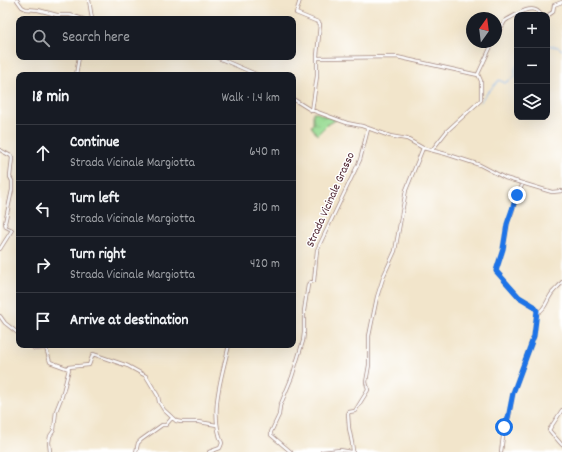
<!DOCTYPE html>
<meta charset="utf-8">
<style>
:root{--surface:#171b24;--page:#242831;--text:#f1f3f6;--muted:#9ea1a6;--line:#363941}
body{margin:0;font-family:Dekko,sans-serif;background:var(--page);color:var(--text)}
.controls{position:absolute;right:12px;top:12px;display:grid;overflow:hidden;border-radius:8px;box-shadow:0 4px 16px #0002}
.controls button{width:36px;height:36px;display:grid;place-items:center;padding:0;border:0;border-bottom:1px solid var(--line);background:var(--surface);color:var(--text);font:20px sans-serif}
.compass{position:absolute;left:466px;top:12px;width:36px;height:36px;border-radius:50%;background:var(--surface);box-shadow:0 4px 16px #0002;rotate:14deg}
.stop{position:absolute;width:12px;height:12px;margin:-9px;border:3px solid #1a73e8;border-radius:50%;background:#fff}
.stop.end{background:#1a73e8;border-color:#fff;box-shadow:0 1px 4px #0008}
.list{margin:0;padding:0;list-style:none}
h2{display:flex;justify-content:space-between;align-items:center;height:52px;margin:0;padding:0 16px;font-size:17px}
h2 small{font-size:13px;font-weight:400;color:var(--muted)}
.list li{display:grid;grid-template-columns:26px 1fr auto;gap:12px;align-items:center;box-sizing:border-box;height:56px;padding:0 16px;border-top:1px solid var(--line)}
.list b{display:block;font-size:15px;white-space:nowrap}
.list p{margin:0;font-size:13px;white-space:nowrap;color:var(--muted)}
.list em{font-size:13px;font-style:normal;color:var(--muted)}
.icon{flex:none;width:22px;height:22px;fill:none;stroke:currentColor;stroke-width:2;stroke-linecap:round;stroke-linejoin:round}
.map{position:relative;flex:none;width:562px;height:452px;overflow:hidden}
.search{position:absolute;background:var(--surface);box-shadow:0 4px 16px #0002;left:16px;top:16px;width:280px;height:44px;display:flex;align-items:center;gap:10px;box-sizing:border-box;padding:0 14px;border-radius:8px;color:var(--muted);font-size:15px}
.panel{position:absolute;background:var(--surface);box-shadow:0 4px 16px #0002;left:16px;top:72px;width:280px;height:276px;border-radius:8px}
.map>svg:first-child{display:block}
</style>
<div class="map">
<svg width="562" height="452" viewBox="0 0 562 452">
<defs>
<pattern id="wetland-marsh" width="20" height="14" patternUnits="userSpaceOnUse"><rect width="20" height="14" fill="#98db93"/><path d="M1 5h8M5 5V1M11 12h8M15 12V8" fill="none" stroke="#84bc7f"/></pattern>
</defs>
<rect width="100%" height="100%" fill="#fff"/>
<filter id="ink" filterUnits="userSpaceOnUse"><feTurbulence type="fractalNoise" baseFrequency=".025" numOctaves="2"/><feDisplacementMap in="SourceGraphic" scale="8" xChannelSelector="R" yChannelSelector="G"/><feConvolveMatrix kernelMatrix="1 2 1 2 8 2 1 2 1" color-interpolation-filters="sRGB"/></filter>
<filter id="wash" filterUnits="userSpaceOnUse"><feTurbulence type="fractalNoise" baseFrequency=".012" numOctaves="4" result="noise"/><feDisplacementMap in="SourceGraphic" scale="16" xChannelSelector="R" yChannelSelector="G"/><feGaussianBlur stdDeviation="0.9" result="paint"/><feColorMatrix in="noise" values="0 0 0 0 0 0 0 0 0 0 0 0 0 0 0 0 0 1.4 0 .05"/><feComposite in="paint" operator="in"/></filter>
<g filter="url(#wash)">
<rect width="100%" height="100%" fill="#f2e5cb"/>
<path fill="url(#wetland-marsh)" stroke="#717d5f" d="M313,112H315L336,120L328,124L317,135L311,126L313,124Z"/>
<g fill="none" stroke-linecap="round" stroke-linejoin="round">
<path stroke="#86b8f3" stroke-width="1" d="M547,45L558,47L562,50
M482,99L499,80L505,83L516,76L515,70L517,65
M480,103L482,100"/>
</g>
</g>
<g filter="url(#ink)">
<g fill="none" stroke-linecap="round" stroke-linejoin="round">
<g stroke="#9e827b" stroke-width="4">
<path id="minor" d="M17,0L22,7L26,9L38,10L57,15H70L83,19
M89,0L92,19
M300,0L296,13L318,22L320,24L317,56V76L312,111
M547,16L553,12L554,5L562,2
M496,37L505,21L508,19C518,14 534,2 541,15
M216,57L258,75
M317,58L397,57L478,75
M76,75L79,57
M293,99L309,109L347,123L362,126L390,136L407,139L423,148L446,154L480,165L505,178L552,192L562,191
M0,150L11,156L12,158L10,177L12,181V190L5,223L6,227L12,230L0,249
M432,150L447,131L481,100V81L478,74L493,42
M537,313C546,310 547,298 553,292C556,288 560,286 562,282
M0,316L5,323L19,334
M30,345L35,349L46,348L50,362L69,369L62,396L56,411L54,430L50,436L49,442L50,452
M68,368V367L89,365L93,354L128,366L146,376L158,396L159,402L164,410L176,421L181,422H199L217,425
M562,410L549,430L562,445
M136,452L138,443L141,440L162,425H166L171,419H172
M209,452L220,448L222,443C209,412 222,376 229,345
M291,452L271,435V432L279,415L280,406L292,377L303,341L304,333V311L308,285L309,283L314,281L317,250L360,160L368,129
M322,452L340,450L352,452L353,451L352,443L349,428L348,414L349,412L355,411L368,390L366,382L369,365V336L377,297L384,275L395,251L406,190L423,148
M501,452L504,429L509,416L513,393L534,336L537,311L534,306L519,297L496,271L503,249L508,221L512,212L515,201L523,183"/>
</g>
<use href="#minor" stroke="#fff" stroke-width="2.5"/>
</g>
</g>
<g fill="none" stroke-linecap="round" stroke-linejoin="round" filter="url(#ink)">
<path stroke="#1a73e8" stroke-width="5" d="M504,427L508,418L513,393L534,336L537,311L534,306L519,297L496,271L503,249L507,224L517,195"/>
</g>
<g text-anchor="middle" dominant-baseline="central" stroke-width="3" stroke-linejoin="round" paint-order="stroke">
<g font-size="12" fill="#4a1f2b" stroke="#fff">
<text transform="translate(331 200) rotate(-66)">Strada Vicinale Grasso</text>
</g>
</g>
</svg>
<div class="controls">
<button>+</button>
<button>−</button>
<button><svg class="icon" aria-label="layers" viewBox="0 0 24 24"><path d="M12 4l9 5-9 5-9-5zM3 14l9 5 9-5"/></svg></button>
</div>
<svg class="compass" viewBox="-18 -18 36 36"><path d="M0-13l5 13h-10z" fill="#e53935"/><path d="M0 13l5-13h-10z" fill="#9ea1a6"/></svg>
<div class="stop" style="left:504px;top:427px"></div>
<div class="stop end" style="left:517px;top:195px"></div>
<div class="search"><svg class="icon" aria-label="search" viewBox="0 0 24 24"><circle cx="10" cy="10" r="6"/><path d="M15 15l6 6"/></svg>Search here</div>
<section class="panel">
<h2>18 min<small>Walk · 1.4 km</small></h2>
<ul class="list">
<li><svg class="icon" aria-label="ahead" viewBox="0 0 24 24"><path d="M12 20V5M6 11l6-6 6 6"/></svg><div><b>Continue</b><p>Strada Vicinale Margiotta</p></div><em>640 m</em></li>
<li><svg class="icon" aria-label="left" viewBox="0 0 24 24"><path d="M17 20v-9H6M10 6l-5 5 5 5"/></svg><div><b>Turn left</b><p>Strada Vicinale Margiotta</p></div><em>310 m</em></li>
<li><svg class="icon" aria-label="right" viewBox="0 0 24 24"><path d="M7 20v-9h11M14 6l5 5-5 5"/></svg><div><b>Turn right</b><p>Strada Vicinale Margiotta</p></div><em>420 m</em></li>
<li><svg class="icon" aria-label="arrive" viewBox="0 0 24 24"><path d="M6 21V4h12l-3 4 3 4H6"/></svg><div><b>Arrive at destination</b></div></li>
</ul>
</section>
</div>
